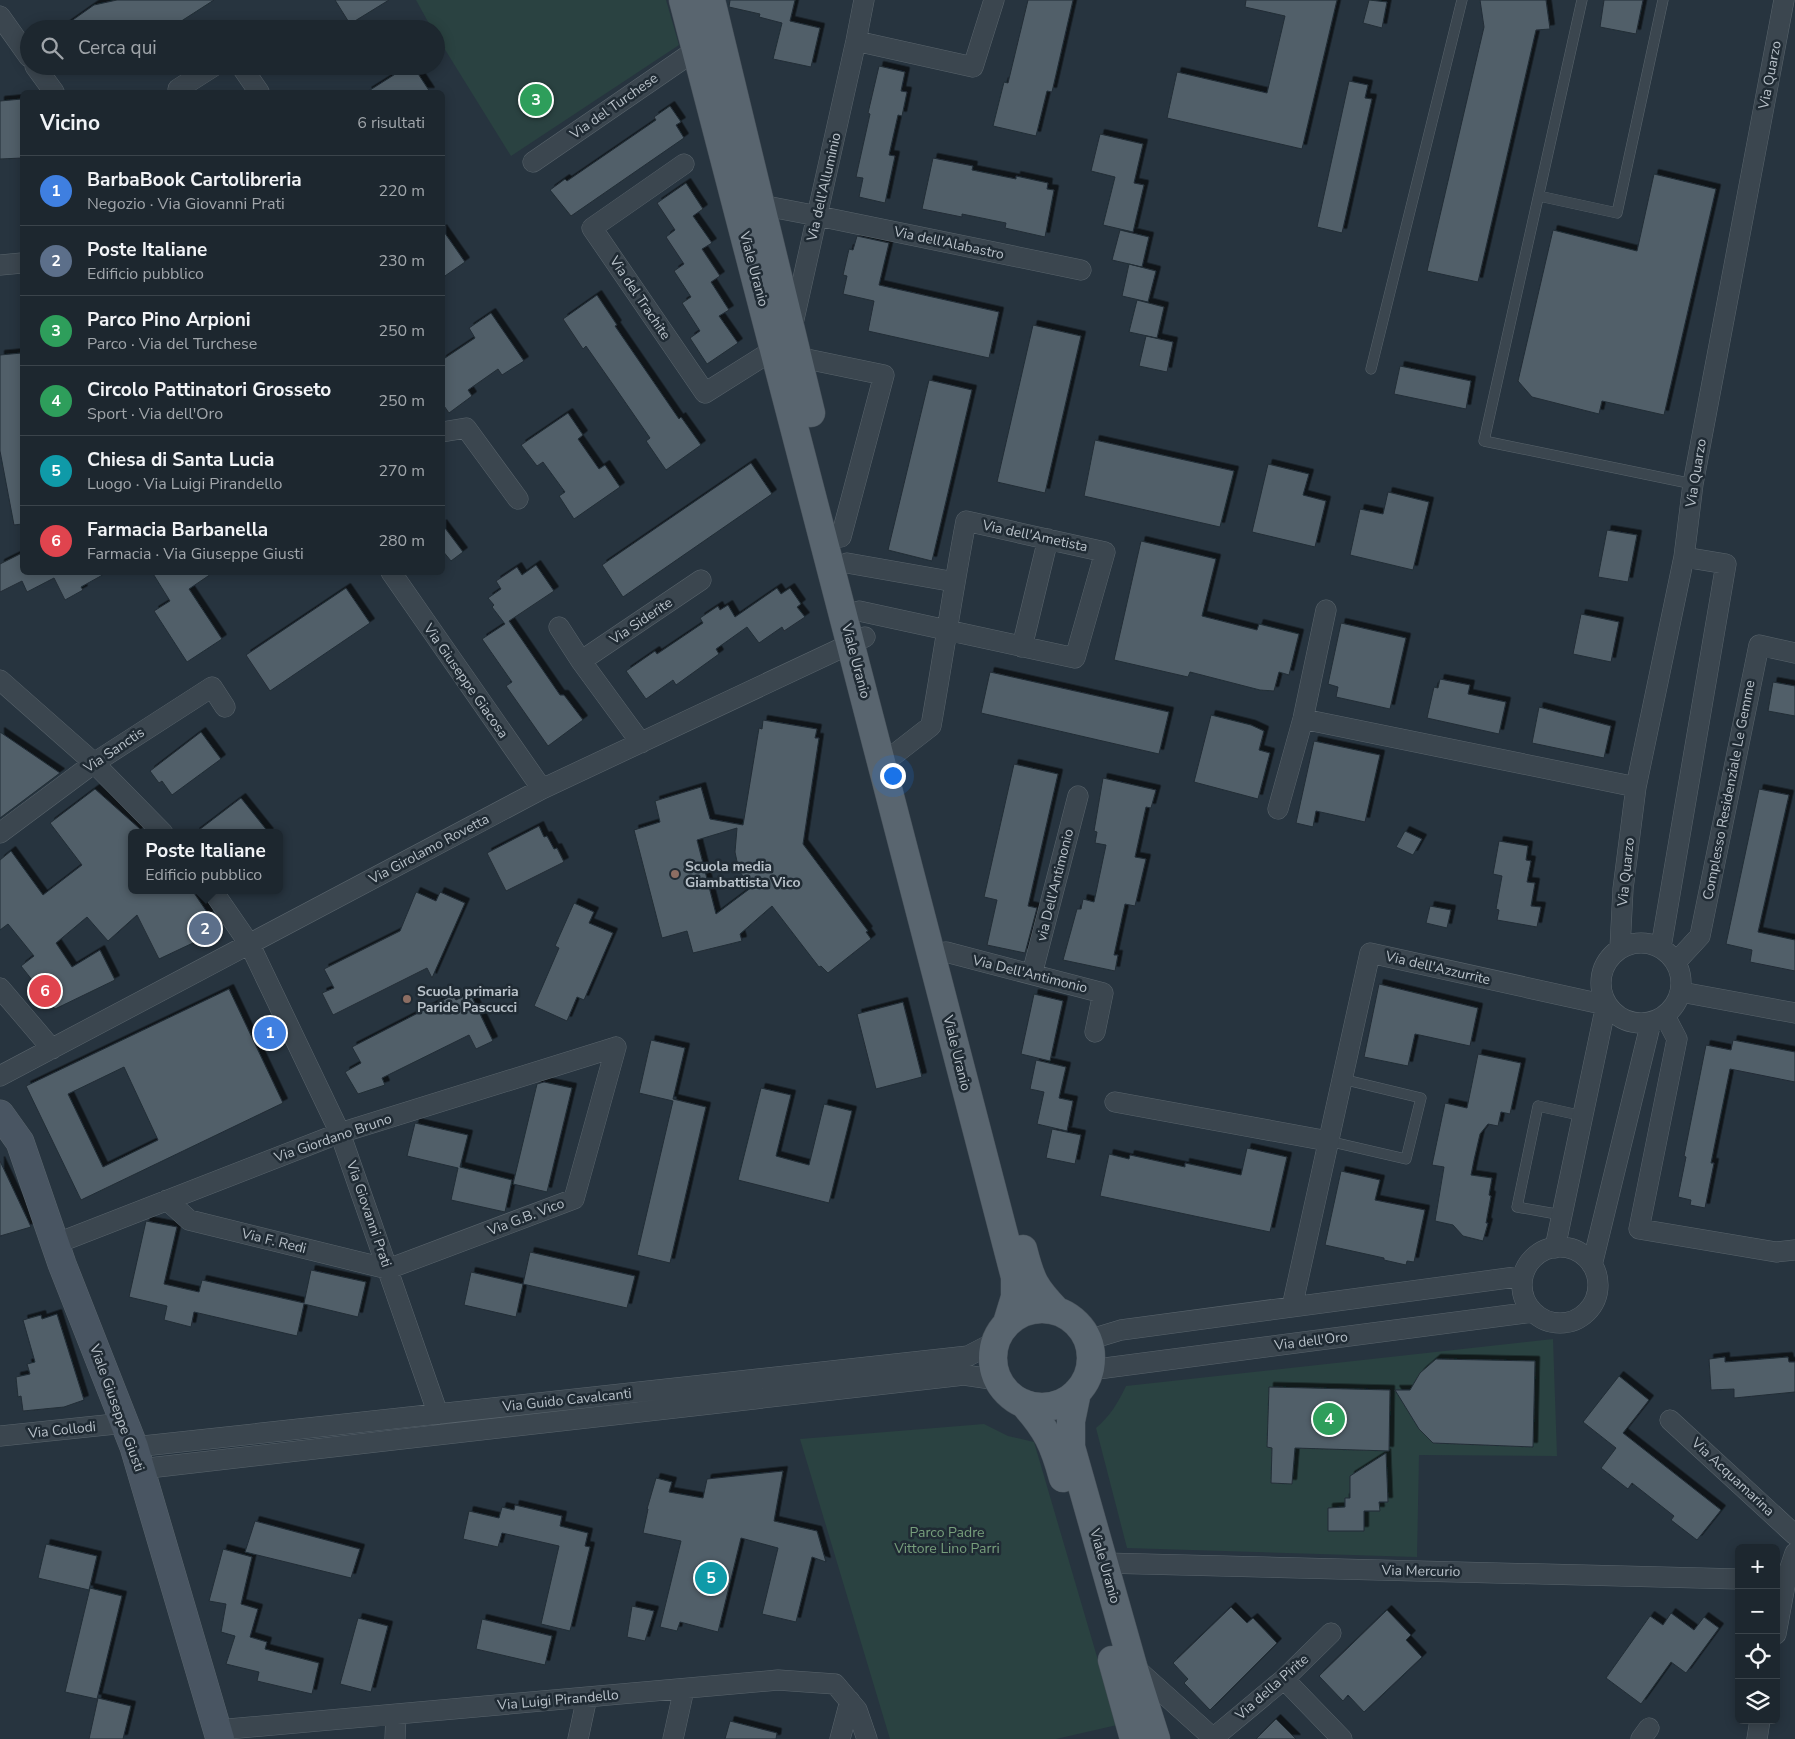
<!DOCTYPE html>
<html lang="it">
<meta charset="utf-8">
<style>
:root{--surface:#1d272f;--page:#252f37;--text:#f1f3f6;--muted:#a0a5aa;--line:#3b444b;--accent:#b45309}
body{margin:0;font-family:"Nunito Sans",sans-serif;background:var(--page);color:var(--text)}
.controls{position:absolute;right:15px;bottom:15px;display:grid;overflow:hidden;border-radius:8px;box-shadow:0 2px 12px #0003}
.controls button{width:45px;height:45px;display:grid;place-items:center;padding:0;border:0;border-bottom:1px solid var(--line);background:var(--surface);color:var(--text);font:25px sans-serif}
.you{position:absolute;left:892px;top:775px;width:18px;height:18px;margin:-12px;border:4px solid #fff;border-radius:50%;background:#1a73e8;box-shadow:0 0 0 8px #1a73e833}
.badge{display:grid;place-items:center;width:32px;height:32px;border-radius:50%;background:var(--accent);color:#fff;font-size:16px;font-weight:700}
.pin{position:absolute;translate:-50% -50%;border:2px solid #fff;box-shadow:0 1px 5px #0006}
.popup{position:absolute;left:128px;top:829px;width:155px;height:65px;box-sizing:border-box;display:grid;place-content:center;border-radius:8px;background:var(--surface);filter:drop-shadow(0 1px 4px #0005);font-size:16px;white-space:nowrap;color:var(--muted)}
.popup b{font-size:19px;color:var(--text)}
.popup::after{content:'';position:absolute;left:50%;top:100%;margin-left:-10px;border:10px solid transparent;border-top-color:var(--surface)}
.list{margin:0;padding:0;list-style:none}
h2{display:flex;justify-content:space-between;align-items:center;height:65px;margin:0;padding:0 20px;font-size:21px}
h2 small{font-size:16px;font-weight:400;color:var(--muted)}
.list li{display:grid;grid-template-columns:32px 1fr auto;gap:15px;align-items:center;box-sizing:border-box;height:70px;padding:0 20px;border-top:1px solid var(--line)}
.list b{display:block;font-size:19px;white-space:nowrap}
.list p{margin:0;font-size:16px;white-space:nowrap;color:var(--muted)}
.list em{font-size:16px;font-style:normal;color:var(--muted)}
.icon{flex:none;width:28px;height:28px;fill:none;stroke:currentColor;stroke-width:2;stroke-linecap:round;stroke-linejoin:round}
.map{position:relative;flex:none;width:1795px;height:1739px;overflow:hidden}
.search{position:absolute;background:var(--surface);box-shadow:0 2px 12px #0003;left:20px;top:20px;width:425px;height:55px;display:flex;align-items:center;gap:12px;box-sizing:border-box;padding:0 18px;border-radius:28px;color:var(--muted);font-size:19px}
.panel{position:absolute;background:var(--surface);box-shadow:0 2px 12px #0003;left:20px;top:90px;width:425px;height:485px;border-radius:8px}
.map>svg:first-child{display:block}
</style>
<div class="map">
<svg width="1795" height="1739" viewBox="0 0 1795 1739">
<defs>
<filter id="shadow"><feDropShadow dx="4.5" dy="-4.5" stdDeviation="0" flood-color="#0009"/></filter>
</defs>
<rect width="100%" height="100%" fill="#27343f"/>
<path fill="#2a4241" d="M416,0H666L679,45L511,156L436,35V29H432Z
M1553,1339L1557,1456L1419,1455L1417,1557L1127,1548L1096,1428C1110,1416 1118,1403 1126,1386Z
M984,1424L1008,1436L1034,1442L1117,1725L1056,1739H890L800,1439Z"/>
<path fill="#515f69" stroke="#222d36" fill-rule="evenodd" filter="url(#shadow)" d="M117,0H214L169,29H60L94,5Z
M335,0H389L350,24Z
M730,0H795L790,21L820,28L811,67L773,59L782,23L759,17L760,14L729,7Z
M1028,0H1073L1052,92L1047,91L1036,136L993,126L1004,82L1008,83Z
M1246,0H1337L1302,149L1167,118L1177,72L1267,93L1285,16L1245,7Z
M1369,0L1387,2L1382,28L1363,23Z
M1480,0H1546L1550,29L1536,30L1478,282L1427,271L1484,27Z
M1604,0H1643L1636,34L1600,27Z
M408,66H413L430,92H367Z
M879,66L905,72L901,91L907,92L902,116L898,115L889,155L895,156L885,203L859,197L863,178L856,177L870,114L868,113Z
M1349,81L1368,85L1365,98L1372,99L1342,233L1317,227Z
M22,99V158L0,159V101Z
M670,106L681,122L676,125L684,138L571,216L550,190L565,179L567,181L656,120L654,117Z
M1100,134L1143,144L1134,183L1144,185L1133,232L1103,225L1115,177L1091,171Z
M933,158L973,166L972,170L1016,179V176L1048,183L1047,189L1054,190L1045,237L1005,228L1006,223L962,214V217L922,209Z
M1654,174L1716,189L1664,415L1602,401L1599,414L1532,397L1518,381L1553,230L1637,251Z
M686,183L703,209L693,216L712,243L702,249L720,276L711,282L729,310L719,316L738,343L707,364L690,338L700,331L682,303L691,297L674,271L684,264L666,237L675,230L657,203Z
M442,229L465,262L442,278Z
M1120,230L1149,237L1142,267L1112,260Z
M857,236L889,243L879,285L999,312L989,358L868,331L874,301L843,294L847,276L843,275L849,249L853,250Z
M1129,264L1156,271L1148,302L1122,296Z
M597,295L617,325L615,326L679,419L681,417L701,445L666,470L646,441L650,438L614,386L586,346L583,349L563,319Z
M1137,300L1164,307L1157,338L1129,332Z
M491,313L524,361L502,375L498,369L468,390L472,396L449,413L442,403V360L475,338L469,328Z
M1033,325L1081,336L1045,493L997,482Z
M1146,336L1173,342L1167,372L1139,366Z
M22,353V524L14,525L0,451V355Z
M1400,366L1471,381L1466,409L1394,394Z
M929,380L972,390L932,561L888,550Z
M568,413L583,435L578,439L599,469L605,465L620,487L574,519L559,496L565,492L543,462L537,466L521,445Z
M1095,440L1234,471L1220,527L1084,496Z
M751,463L772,494L623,597L602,565Z
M1268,464L1309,474L1303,495L1326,501L1315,547L1252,532Z
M1388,492L1429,502L1413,570L1350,555L1360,509L1383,514Z
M442,524L463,552L451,561L442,550Z
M1607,530L1637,535L1628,582L1598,577Z
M1141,541L1216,559L1202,616L1257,630L1259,624L1299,634L1289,675L1279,672L1274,691L1260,690L1190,672L1188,677L1114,660Z
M22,553V572H108L81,587L83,590L65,600L54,578L27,592L22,581L0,592V564Z
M536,565L554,591L509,621L560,695H564L583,720L548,746L506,686L512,682L482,639L505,624L492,607L494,605L488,598L501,589L496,581L517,567L522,575Z
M152,572H214L189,589L222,639L187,662L154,611L170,601Z
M346,588L370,623L270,691L246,655Z
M777,588L781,594L790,588L801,604L797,607L805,617L784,631L782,627L759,643L747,627L716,649L719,654L676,685L673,680L646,699L626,671L655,651L657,654L703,623L700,618L718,606L720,610L728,605L735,617Z
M1581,614L1619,622L1611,662L1573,654Z
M1341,623L1406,638L1390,709L1336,697L1338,687L1328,684Z
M990,672L1169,712L1159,754L981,713Z
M1440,679L1470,685L1468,694L1506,702L1499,734L1427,718L1434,687L1438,688Z
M1773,682L1795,686V716L1768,711Z
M1539,707L1611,726L1604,758L1532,743Z
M1211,715L1251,725L1264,731L1259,750L1270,753L1258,799L1194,782Z
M763,720L817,729L815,738H819L803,844L868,931L866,932L871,939L828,973L821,966L819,967L772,906L740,934L742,941L693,953L687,931L662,938L634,830L660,822L655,801L701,787L710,819L743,825L759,728L762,729ZM737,828L735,852L739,871L752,887L716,914L697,840Z
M0,732L60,773L0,818Z
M201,732L221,759L172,795L162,781L159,783L150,771Z
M1314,741L1380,755L1365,822L1316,811L1313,827L1296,823Z
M1014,764L1058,774L1028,906L1037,908L1025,953L987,945L997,900L984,897Z
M1103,778L1156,790L1151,808L1146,807L1135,857L1146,859L1135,906L1125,904L1114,955H1118L1115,971L1063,960L1077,909H1081L1083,899L1094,902L1106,845L1095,843L1097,832L1094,831Z
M95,789L140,829L137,833H131V890H192L209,915L204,918L212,934L159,959L137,915L108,941L87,917L56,943L72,967L100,950L115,980L55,1009L21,966L34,956L8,924L0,930V860L11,851L43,895L82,865L50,823Z
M1759,789L1789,795L1758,932L1795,940V971L1750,962L1752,950L1726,944Z
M241,798L269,833H195Z
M539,826L544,837L547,836L554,849L557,848L564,862L506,891L487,853Z
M1405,831L1422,839L1413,855L1396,847Z
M1499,841L1528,846L1526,860L1531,861L1527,882L1535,883L1531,906L1541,907L1537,927L1497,920L1499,910L1496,909L1502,876L1493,874Z
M416,892L436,901L440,892L465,903L432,978L427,968L333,1015L322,993L334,988L324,969L400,931Z
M574,903L594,912L589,923L613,933L584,1000L577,997L567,1021L534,1006L559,948L555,946Z
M1430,906L1451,910L1447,928L1426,923Z
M1379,984L1478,1008L1470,1046L1415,1034L1408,1066L1364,1057Z
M229,989L283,1103L81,1200L26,1086ZM124,1067L158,1140L103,1167L68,1094Z
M470,993L493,1041L476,1049L469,1035L382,1078L385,1085L358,1094L345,1072L361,1063L352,1047L453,995L456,1000Z
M1034,994L1063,1001L1050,1061L1021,1054Z
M903,1002L922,1077L876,1089L857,1014Z
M651,1040L685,1048L673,1099L706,1107L670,1263L637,1255L673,1101L639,1093Z
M1733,1040L1795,1052V1082L1730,1069L1711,1163H1714L1705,1208L1690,1205L1691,1200L1678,1197L1686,1157L1684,1156L1706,1045L1731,1050Z
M1478,1054L1521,1063L1510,1114L1501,1112L1498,1126L1488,1124L1480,1134L1474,1160L1471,1175L1492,1178L1489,1195L1491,1196L1486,1223H1488L1483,1241L1463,1236L1453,1225L1435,1221L1444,1167L1432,1165L1445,1103L1467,1108Z
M1036,1060L1066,1067L1059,1098L1073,1101L1067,1131L1037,1124L1044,1092L1030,1089Z
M544,1082L572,1088L547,1192L513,1184L537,1084Z
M761,1088L791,1095L776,1156L809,1165L824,1104L852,1111L829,1203L738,1180Z
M415,1123L468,1135L460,1167L512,1180L505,1212L451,1200L458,1168L407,1156Z
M1052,1129L1081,1135L1075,1164L1046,1158Z
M1247,1148L1287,1157L1270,1232L1100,1196L1109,1154L1129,1159L1130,1155L1185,1167V1163L1241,1175Z
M0,1161L31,1227L0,1236Z
M1341,1171L1380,1180L1375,1200L1425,1210L1414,1262L1407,1261L1406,1265L1384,1260V1258L1325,1245Z
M146,1221L177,1227L164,1284L199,1292L202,1280L304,1303L311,1270L366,1282L358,1317L304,1304L297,1336L194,1312L191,1327L164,1320L167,1306L129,1297Z
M530,1252L635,1276L627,1308L523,1284L516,1317L464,1305L471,1272L523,1284Z
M57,1314L84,1400L64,1407L23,1411L21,1396L18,1397L16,1377L30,1374L27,1364L35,1362L23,1320L41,1315L42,1319Z
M1725,1357V1362L1788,1357L1789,1362H1795V1392L1734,1398V1389L1711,1390L1709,1359Z
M1436,1359L1535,1361L1533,1447L1433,1443L1419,1429L1395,1390H1410L1420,1373Z
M1619,1376L1649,1400L1623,1433L1721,1510L1697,1540L1671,1520L1674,1516L1632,1483L1628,1489L1601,1468L1616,1448L1583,1422Z
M1269,1387L1390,1390L1389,1451L1295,1448L1292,1484L1271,1483L1272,1448L1267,1447Z
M1386,1453L1388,1502H1379L1380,1511H1364V1531H1328V1508L1345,1507V1498H1350V1476Z
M783,1471L774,1521L817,1531L826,1562L812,1557L796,1622L762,1614L778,1548L741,1538L718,1632L680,1622L677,1631L660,1627L681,1541L643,1533L648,1509H647L656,1478L672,1482L669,1492L703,1498L707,1479Z
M515,1505L562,1516L560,1526L588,1533L585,1546L590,1547L570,1631L541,1624L559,1546L502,1533L498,1547L463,1539L469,1511L499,1518L502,1507L514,1510Z
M255,1521L360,1549L351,1578L245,1552Z
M46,1544L97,1556L89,1590L38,1578Z
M223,1549L252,1557L241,1604L258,1609L250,1637L267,1642L265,1649L319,1663L312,1694L257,1681L259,1672L226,1664L235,1636L221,1632L226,1604L209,1601Z
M90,1588L122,1596L97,1699L65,1692Z
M632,1606L654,1611L645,1641L627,1637Z
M1231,1607L1247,1623L1253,1618L1277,1643L1210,1710L1184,1683L1188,1679L1173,1663Z
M1387,1610L1411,1635L1406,1640L1422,1657L1364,1712L1348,1695L1343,1701L1319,1676Z
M1671,1613L1694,1630L1704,1617L1719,1628L1686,1673L1671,1662L1641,1704L1606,1678L1650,1616L1663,1625Z
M358,1618L388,1626L371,1692L340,1684Z
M482,1619L552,1636L545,1665L476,1649Z
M98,1698L131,1706L123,1739H89Z
M1276,1719L1296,1739H1256Z
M730,1721L777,1733L776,1739H725Z"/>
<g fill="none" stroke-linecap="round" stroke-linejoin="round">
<g stroke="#59646c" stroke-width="11">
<path id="lane" d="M1582,0L1484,441L1693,484
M1539,196L1617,213L1663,0
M1371,369L1462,0
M1328,1141L1406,1159L1421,1098L1342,1079
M1562,1215L1517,1207L1538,1106L1583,1116"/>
</g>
<g stroke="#59646c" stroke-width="21">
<path id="street" d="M0,16L29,57
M856,41L973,67L994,0
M35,66L54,92
M241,66L259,92
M181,92L178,89L214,66
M533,162L696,50
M684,164L592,228L705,393L775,349L797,357L884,375L841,537
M749,207L761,205L818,216L1081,270
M0,265L22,263
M792,328L856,41L864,0
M442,432L466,428L518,499
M847,563L955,582
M391,572L542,789
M859,611C931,627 1003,643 1075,658L1105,552L966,521C953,589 943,658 931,726L895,754
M559,627L581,661L641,743
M1022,647L1048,539
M581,661L701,580
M0,680L94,763L163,833
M1303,719L1636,787
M1278,809L1303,719L1326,610
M0,833L94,763L212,687L225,707
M212,890L250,945L340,1133L438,1414
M1601 983a40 40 0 1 1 80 0a40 40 0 1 1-80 0Z
M1661,947L1726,564L1684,557
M1620,948L1623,889L1636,787L1684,557L1693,484L1784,0
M946,952L1103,993L1095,1032
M1676,962L1700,936L1759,645L1795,653
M1032,974L1078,796
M0,988L52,1049
M1681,992L1795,1013
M1665,1016L1677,1039L1639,1229L1776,1252L1795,1250
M0,1076L542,789L865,637
M1115,1102L1328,1141
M167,1200L189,1220L388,1269L574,1199L616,1047
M55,1244L340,1133L616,1047
M1522 1285a38 38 0 1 1 76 0a38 38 0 1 1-76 0Z
M1592,1265L1651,1022
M1292,1307L1370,953L1606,1005L1555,1248
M1088,1340L1121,1330L1523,1276
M1090,1370L1533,1312
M1670,1420L1795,1535
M0,1436L125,1423
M134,1447L968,1356L995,1342
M140,1469L964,1375L998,1380
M1104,1563L1739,1579
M1776,1580H1786L1776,1634
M1786,1580L1795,1553
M1133,1666L1213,1738
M1284,1679L1342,1739
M217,1730L778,1680L835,1684L857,1710L867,1739
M395,1739L396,1714
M578,1739L587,1697
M673,1739L684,1689
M840,1739L850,1701
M1212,1739L1284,1679L1331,1633
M1641,1739L1649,1728
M1757,1739L1760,1720"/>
</g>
<g stroke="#59646c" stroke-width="29">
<path id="secondary" d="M0,1114L20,1142L62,1264L134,1447L220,1739"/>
</g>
<g stroke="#454f58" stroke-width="29">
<path id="primary" d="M683,0L1015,1277V1297L1007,1323
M711,0L811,413
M1023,1249C1031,1280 1034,1287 1056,1310
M993 1358a49 49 0 1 1 98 0a49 49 0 1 1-98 0Z
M1077,1392L1071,1421V1447L1133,1666L1156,1739
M1023,1403C1047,1429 1054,1445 1063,1478
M1112,1660L1134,1739"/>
</g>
<use href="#lane" stroke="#3b464f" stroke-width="10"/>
<use href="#street" stroke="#3b464f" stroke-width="20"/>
<use href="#secondary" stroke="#495562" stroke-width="28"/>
<use href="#primary" stroke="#59656f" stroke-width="28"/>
</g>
<g fill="#8d6e63" stroke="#202b34" stroke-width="2">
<circle cx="675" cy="874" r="5"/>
<circle cx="407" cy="999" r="5"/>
</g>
<g text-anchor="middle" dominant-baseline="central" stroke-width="5" stroke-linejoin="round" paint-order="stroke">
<g font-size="14" fill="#b8c1c9" stroke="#202b34">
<text transform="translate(1770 75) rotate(-79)">Via Quarzo</text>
<text transform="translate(614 106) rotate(-35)">Via del Turchese</text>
<text transform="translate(824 187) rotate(-77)">Via dell'Alluminio</text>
<text transform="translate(949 243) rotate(12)">Via dell'Alabastro</text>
<text transform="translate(754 269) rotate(75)">Viale Uranio</text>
<text transform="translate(640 298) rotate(56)">Via del Trachite</text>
<text transform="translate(1696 473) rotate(-81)">Via Quarzo</text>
<text transform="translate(1035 536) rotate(12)">Via dell'Ametista</text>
<text transform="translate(641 621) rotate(-34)">Via Siderite</text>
<text transform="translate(856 661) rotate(75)">Viale Uranio</text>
<text transform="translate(466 681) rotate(55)">Via Giuseppe Giacosa</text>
<text transform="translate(114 750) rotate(-34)">Via Sanctis</text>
<text transform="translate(1729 790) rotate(-79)">Complesso Residenziale Le Gemme</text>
<text transform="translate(429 849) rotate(-28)">Via Girolamo Rovetta</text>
<text transform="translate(1626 872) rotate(-84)">Via Quarzo</text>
<text transform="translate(1055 885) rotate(-76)">via Dell'Antimonio</text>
<text transform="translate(1438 968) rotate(13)">Via dell'Azzurrite</text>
<text transform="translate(1030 974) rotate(14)">Via Dell'Antimonio</text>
<text transform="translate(957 1053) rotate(76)">Viale Uranio</text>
<text transform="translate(333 1138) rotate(-19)">Via Giordano Bruno</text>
<text transform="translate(369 1214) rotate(71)">Via Giovanni Prati</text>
<text transform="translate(526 1217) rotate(-21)">Via G.B. Vico</text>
<text transform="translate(274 1241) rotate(14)">Via F. Redi</text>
<text transform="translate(1311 1341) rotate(-7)">Via dell'Oro</text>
<text transform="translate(567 1400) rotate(-6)">Via Guido Cavalcanti</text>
<text transform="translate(117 1408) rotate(70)">Viale Giuseppe Giusti</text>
<text transform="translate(62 1430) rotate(-6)">Via Collodi</text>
<text transform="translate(1733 1477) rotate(43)">Via Acquamarina</text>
<text transform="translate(1105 1566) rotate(74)">Viale Uranio</text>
<text transform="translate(1421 1571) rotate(1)">Via Mercurio</text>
<text transform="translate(1272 1687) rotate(-41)">Via della Pirite</text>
<text transform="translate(558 1700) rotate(-5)">Via Luigi Pirandello</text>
</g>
<g font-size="14" font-weight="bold" fill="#b8c1c9" stroke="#202b34" text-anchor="start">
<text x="685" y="866">Scuola media<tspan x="685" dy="16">Giambattista Vico</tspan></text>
<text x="417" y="991">Scuola primaria<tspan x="417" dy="16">Paride Pascucci</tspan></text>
</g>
<g font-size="14" fill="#779e7c" stroke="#202b34">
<text x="947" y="1532">Parco Padre<tspan x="947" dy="16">Vittore Lino Parri</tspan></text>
</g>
</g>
</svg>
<div class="controls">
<button>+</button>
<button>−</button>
<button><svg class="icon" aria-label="locate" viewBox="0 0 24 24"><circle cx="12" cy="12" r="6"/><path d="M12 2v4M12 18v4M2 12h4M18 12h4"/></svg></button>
<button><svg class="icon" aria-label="layers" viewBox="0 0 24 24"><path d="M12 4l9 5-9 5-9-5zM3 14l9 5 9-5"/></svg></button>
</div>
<div class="you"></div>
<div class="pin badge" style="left:270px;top:1033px;background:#3f7fe0">1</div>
<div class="pin badge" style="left:205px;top:929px;background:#5c6f8a">2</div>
<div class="popup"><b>Poste Italiane</b>Edificio pubblico</div>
<div class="pin badge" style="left:536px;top:100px;background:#2e9e5b">3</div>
<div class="pin badge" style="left:1329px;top:1419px;background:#2e9e5b">4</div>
<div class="pin badge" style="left:711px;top:1578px;background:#0f9aa8">5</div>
<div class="pin badge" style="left:45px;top:991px;background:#e0444e">6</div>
<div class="search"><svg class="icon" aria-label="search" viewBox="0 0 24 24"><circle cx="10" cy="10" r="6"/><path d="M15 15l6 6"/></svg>Cerca qui</div>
<section class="panel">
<h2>Vicino<small>6 risultati</small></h2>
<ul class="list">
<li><span class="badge" style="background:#3f7fe0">1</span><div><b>BarbaBook Cartolibreria</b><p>Negozio · Via Giovanni Prati</p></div><em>220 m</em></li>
<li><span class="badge" style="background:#5c6f8a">2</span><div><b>Poste Italiane</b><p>Edificio pubblico</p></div><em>230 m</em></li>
<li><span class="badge" style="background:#2e9e5b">3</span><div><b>Parco Pino Arpioni</b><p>Parco · Via del Turchese</p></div><em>250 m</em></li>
<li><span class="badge" style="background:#2e9e5b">4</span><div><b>Circolo Pattinatori Grosseto</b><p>Sport · Via dell'Oro</p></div><em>250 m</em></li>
<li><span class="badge" style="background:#0f9aa8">5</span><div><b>Chiesa di Santa Lucia</b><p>Luogo · Via Luigi Pirandello</p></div><em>270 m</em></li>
<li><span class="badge" style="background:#e0444e">6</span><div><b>Farmacia Barbanella</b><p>Farmacia · Via Giuseppe Giusti</p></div><em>280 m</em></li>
</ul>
</section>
</div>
